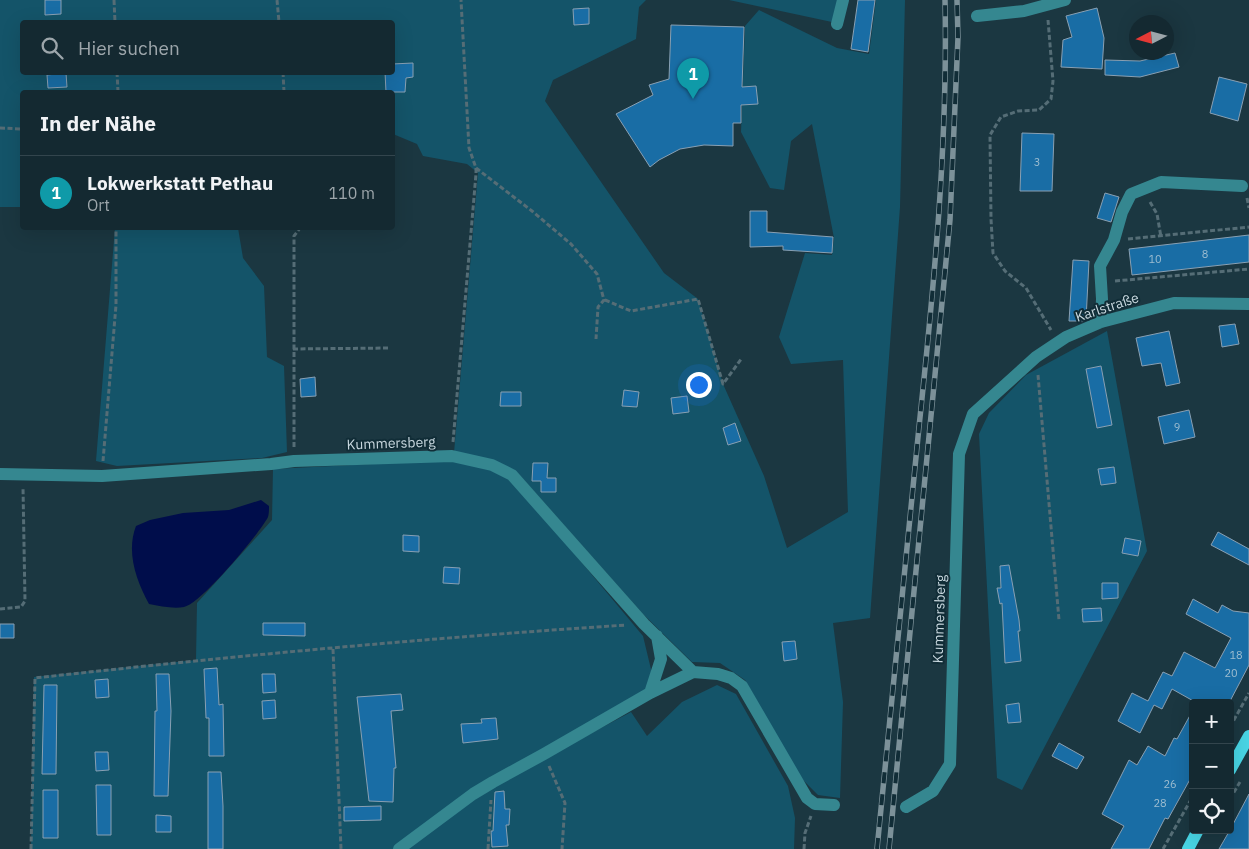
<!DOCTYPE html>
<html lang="de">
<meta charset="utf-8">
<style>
:root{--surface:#142931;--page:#1d3139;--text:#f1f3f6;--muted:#9da6ab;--line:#33454d;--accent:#ea580c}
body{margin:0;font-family:"IBM Plex Sans",sans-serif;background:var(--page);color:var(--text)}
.controls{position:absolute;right:15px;bottom:15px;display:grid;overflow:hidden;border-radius:5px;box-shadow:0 5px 20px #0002}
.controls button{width:45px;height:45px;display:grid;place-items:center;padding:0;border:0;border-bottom:1px solid var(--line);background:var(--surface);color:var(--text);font:25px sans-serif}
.compass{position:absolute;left:1129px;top:15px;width:45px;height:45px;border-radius:50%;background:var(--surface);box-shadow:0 5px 20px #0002;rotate:264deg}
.you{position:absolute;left:698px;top:384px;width:18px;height:18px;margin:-12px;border:4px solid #fff;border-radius:50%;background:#1a73e8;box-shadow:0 0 0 8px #1a73e833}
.badge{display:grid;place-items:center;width:32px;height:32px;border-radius:50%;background:var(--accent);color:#fff;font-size:16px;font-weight:700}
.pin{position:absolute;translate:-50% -41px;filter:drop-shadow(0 1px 2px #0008)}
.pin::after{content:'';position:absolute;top:26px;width:18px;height:15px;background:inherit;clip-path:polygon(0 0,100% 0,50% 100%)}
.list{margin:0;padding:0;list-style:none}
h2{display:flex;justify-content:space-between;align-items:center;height:65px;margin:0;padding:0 20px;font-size:21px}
h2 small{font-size:16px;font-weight:400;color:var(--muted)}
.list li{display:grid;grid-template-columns:32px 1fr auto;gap:15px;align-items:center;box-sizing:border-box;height:75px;padding:0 20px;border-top:1px solid var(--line)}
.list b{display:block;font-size:19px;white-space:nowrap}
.list p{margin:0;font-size:16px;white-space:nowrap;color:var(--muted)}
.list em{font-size:16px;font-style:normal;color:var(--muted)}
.icon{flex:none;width:28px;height:28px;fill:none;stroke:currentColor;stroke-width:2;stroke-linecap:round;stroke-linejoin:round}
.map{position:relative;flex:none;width:1249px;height:849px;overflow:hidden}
.search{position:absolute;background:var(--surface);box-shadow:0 5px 20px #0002;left:20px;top:20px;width:375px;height:55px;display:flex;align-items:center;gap:12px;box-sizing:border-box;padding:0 18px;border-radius:5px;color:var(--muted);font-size:19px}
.panel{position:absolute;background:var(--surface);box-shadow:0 5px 20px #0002;left:20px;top:90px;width:375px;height:140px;border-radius:5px}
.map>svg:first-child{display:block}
</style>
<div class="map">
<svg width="1249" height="849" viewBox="0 0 1249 849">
<rect width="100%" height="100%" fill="#1b3741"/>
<path fill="#145469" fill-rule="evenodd" d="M0,0H646L639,7L636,39L553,80L545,101L664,273L698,299L723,384L764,476L787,548L848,512L843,360L791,364L779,337L805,253L832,255L834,238L812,124L791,141L784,190L770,188L741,132L745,26L759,10L837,48L869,54L876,0H905L900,207L870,618L833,623L843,702L840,798L818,795L799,776L745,680L720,663L692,662L643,614L517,472L454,453L478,173L467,164L423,156L417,144L393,134L392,92H22V207H0ZM22,22H392V72H22Z
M729,0H838L832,22Z
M115,228H238L243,258L264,286L267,357L284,366L287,452L262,458L117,466L96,461Z
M1107,331L1147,551L1022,790L997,778L979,434L989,413L1026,375Z
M453,460L493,469L513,480L643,636L655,686L393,849H31L34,677L196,660L197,603L272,520L273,469Z
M717,685L736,694L788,786L795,818L794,849H406L488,788L631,712L647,736L682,702Z"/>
<path fill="#000d4b" d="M261,500L269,506C269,510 269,514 268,517C260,533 200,605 184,607C173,609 160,606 149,604C136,580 126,552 136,526L150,520L183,513L229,510Z"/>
<path fill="#196da5" stroke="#89a0b3" d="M45,0H61V14L45,15Z
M858,0H875L868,52L851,49Z
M589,8V24L574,25L573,9Z
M1097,8L1104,38L1102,69L1061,67L1063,40L1072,37L1066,16Z
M671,25L744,27L742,87L756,86L758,104L741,105V123H733V146L704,145L680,149L659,160L650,167L616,114L653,95L649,85L669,79Z
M1175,53L1179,67L1140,77L1105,75V60L1140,61Z
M413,63V77L406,78L405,92H386L385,72H392V64Z
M66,73L67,87L48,88L47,75Z
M1219,77L1247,84L1238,121L1210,113Z
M1022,133L1054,134L1052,191H1020Z
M1105,193L1119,197L1111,222L1097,218Z
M750,211H767V232L833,237L832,253L783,250V246L750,247Z
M1249,235V262L1132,275L1129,249Z
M1073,260L1089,261L1086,320L1082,321H1069Z
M1235,324L1239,344L1222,347L1219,326Z
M1169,331L1180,383L1166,386L1161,363L1142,366L1136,338Z
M1101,366L1112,425L1097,428L1086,369Z
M315,377L316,396L301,397L300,379Z
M624,390L639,392L637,407L622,406Z
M501,392H521V406H500Z
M687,396L689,412L673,414L671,398Z
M1189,410L1195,437L1164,444L1158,417Z
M735,423L741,441L728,445L723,428Z
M533,463H548L547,478H556V492H541V481H532Z
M1114,467L1116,483L1101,485L1098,469Z
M1218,532L1249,549V565L1211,545Z
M403,535L419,536V552L403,551Z
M1125,538L1141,541L1138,556L1122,553Z
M1009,565L1019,620L1020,631H1018L1021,661L1005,663L1002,603L1000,604L997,588H1001L1000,566Z
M444,567L460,568L459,584L443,583Z
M1102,583H1118V598L1102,599Z
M1193,599L1218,613L1222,605L1233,611L1249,613V665L1229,703H1197L1172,689L1162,709L1154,705L1140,733L1118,721L1132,693L1148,701L1163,672L1172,676L1184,652L1215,668L1231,638L1186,614Z
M1101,608L1102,621L1083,622L1082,609Z
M263,623H305V636L263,635Z
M0,624H14V638H0Z
M795,641L797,659L784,661L782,642Z
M217,668L219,705L223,704L224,756H209V718H206L204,669Z
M156,674H169L171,711L168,796H154L155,711H157Z
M262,674H275L276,692L263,693Z
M108,679L109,697L96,698L95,680Z
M44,685H57L56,774H42Z
M401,694L403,710L391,711L396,768H394L393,802L369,801L357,697Z
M275,700L276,718L263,719L262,701Z
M1019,703L1021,722L1008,723L1006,705Z
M1193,710V774L1168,819L1165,818L1149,849H1111L1124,826L1102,814L1129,760L1137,765L1148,746L1165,756L1174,738L1177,739Z
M496,718L498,739L463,743L461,724L482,723L481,719Z
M1059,743L1084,757L1077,769L1052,756Z
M95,752H108L109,770L96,771Z
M208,772H221L223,806V849H208Z
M96,785H111V835H97Z
M43,790H58V838H43Z
M504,791L505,809H510L509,825H506L508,846L492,847L491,831H493L495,792Z
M1249,794V849H1219L1230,830Z
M381,806V820L344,821V807Z
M156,815L171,816V832H156Z"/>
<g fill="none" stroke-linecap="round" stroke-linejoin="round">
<path stroke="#556d76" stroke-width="3" stroke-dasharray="5 2.5" stroke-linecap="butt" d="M114,0L115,22
M277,0L279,22
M1048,20L1053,81L1051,99L1039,110L1018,111L1001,117L990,135L991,219L993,253L1005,271L1026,288L1051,330
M117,72L118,92
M283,72L284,92
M0,128L22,129
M476,168L532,211L571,244L597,274L604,300L598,307L596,339
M1247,198L1249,208
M1150,202L1157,214L1161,237
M1128,239L1249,227
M1115,281L1249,269
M605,300L631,311L698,299L723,384L742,358
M293,349L390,348
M1038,375L1059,620
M453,442L476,174V168L469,148L461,0
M294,447V236L300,228
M103,461L116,305V228
M0,609L21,607L25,601L23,487
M333,649L341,849
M1230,727L1249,693
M549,766L565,803L562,849
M1230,799L1240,782
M31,849L35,678C232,656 428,638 626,625
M488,849L491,800
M804,849L805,833L811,816
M1163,849L1193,796"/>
<path stroke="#358790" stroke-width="12" d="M977,16L1024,11L1065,0
M837,24L843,0
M1101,322L1102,299L1100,266L1114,240L1122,212L1131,194L1161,182L1242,186
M0,474L102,476L271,464L294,461L452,456L492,465L512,475L644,624L693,672
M650,693L661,659L657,636
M906,807L933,791L950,764L959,454L973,414L1036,357L1066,337L1101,322L1174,303L1249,304
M399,849L473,794L493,782L544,754L650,693L693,672L718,674L731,678L742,686L807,798L815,804L834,805"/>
<path stroke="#48d5e5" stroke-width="12" d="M1230,770L1249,736
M1188,849L1198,830"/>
<g stroke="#7c9199" stroke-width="5.5">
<path id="rail" d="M877,849C891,708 905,568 919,427C934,285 948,143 945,0
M889,849L950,220L958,37L957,0"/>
</g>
<use href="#rail" stroke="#112d37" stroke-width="4" stroke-dasharray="11" stroke-linecap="butt"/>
</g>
<g text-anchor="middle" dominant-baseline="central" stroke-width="4" stroke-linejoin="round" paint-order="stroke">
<g font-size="11" fill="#9dbdd0">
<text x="1037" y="162">3</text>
<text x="1205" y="254">8</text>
<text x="1155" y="259">10</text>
<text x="1177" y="427">9</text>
<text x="1236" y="655">18</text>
<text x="1231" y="673">20</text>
<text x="1170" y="784">26</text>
<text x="1160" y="803">28</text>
</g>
<g font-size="14" fill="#c9d8df" stroke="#112d37">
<text transform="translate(1107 307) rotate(-18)">Karlstraße</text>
<text transform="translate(391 443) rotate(-2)">Kummersberg</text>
<text transform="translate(939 619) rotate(-88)">Kummersberg</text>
</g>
</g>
</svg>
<div class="controls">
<button>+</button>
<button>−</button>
<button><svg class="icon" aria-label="locate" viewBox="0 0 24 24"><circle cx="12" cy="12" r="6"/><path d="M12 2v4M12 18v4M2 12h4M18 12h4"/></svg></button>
</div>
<svg class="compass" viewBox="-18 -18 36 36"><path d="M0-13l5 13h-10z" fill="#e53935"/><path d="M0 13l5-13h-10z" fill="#9da6ab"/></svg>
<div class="you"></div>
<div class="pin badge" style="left:693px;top:99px;background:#0f9aa8">1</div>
<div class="search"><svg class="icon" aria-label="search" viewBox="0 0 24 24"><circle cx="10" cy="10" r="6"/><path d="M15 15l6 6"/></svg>Hier suchen</div>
<section class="panel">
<h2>In der Nähe<small></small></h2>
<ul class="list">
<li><span class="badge" style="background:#0f9aa8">1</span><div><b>Lokwerkstatt Pethau</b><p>Ort</p></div><em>110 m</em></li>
</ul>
</section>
</div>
